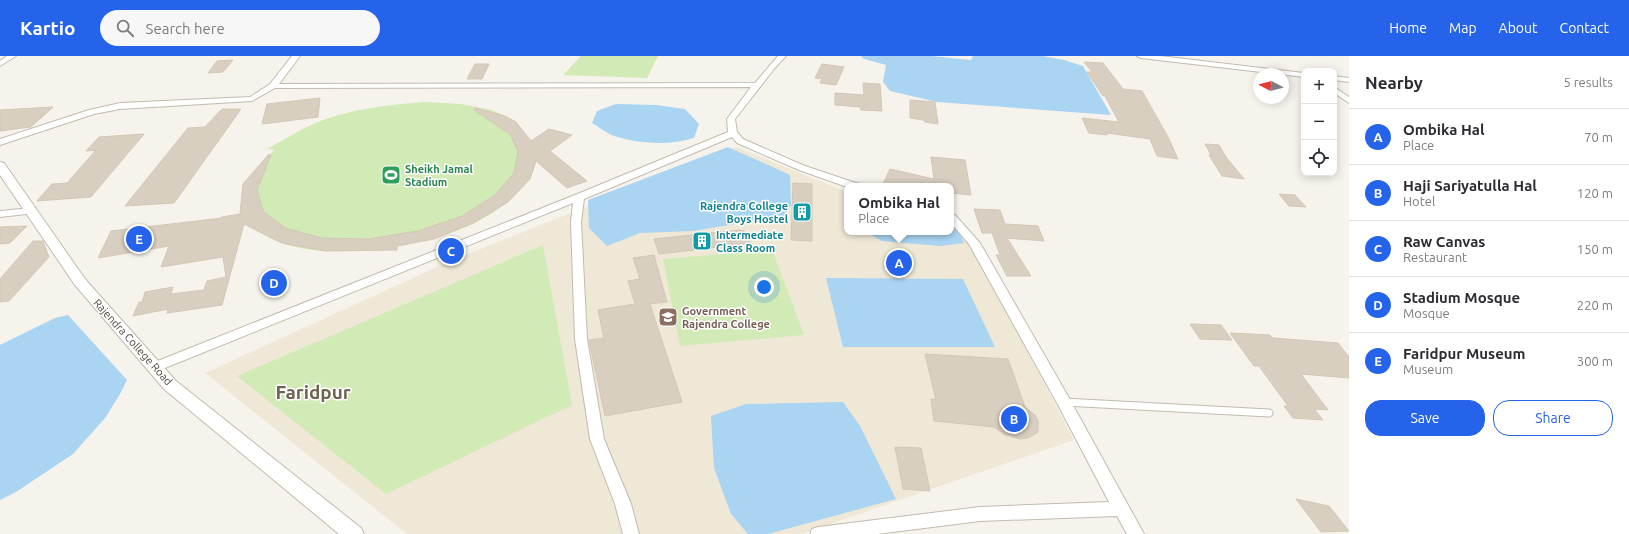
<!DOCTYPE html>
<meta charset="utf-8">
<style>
:root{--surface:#fff;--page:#f7f7f7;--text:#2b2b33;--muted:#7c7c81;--line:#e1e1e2;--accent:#2563eb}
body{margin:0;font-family:Ubuntu,sans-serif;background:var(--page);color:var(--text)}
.controls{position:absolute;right:12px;top:12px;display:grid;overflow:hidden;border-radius:8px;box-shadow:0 2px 10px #0003}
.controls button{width:36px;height:36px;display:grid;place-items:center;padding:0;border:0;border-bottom:1px solid var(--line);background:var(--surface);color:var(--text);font:20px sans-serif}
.compass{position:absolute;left:1253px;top:12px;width:36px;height:36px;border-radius:50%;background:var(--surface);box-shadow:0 2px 10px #0003;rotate:277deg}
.you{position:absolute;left:764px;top:231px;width:14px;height:14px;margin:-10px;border:3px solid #fff;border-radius:50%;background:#1a73e8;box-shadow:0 0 0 6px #1a73e833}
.badge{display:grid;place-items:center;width:26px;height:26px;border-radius:50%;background:var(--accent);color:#fff;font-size:13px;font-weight:700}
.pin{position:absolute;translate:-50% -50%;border:2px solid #fff;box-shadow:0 1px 4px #0006}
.popup{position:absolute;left:844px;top:127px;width:110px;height:52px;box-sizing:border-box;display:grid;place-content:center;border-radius:8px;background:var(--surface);filter:drop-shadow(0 1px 3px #0005);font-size:13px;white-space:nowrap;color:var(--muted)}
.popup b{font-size:15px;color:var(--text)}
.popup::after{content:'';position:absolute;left:50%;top:100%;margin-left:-8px;border:8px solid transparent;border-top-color:var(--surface)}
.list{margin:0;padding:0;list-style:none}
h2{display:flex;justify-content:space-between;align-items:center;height:52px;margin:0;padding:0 16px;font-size:17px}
h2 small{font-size:13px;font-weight:400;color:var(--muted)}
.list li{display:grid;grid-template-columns:26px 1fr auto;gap:12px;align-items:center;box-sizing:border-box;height:56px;padding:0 16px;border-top:1px solid var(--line)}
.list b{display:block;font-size:15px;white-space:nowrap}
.list p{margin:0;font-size:13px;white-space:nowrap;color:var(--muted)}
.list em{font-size:13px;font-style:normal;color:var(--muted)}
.actions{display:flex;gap:8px;padding:12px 16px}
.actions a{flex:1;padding:9px 0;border:1px solid var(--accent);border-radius:16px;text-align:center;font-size:14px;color:var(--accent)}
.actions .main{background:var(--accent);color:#fff}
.icon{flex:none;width:22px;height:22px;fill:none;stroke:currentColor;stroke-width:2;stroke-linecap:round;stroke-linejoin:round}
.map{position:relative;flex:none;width:1349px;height:478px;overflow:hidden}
header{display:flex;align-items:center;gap:24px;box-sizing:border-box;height:56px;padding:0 20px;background:var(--accent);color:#fff}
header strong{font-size:19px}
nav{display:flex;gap:22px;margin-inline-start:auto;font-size:14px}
.search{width:280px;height:36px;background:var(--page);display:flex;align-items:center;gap:10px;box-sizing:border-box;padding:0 14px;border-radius:22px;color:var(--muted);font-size:15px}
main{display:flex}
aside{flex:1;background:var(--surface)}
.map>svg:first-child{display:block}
</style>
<header>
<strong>Kartio</strong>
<div class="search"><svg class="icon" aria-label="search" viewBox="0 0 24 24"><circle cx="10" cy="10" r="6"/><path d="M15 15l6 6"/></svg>Search here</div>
<nav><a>Home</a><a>Map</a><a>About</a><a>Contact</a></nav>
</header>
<main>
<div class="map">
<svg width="1349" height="478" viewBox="0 0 1349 478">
<rect width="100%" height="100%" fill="#f6f3ec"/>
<path fill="#efe8d6" d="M736,91L847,136V176L964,175L1074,384L801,478H407L205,317L448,206Z"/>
<path fill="#d2eab5" d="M581,0H658L647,22L563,19Z
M425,46L461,48L492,54L516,66L535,90L520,115H533C529,125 523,130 517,137C475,182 385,198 326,195C314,195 292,191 281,187C270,183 259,176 248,170L256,167L243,128L274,94L267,93C282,85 296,76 311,69C347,53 386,49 425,46Z
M543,189L572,349L386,438L237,320Z
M772,194L804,279L680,290L663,203Z"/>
<path fill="#a9d4f2" d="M861,0H931L971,4L973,0H1043L1064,4L1083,10L1111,59L937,46L890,35L883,26L886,9L864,3Z
M616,48L656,49L685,53L699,68L694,82C668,90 640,88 614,80C606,77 599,71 592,67L597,55Z
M728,91L790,119L791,149L783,160L693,175L640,177L607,190L589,172L588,144Z
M951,168L957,170L964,187L940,190L882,185L866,176H951Z
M826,222L963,223L995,291H843Z
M68,259L127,324L120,338L105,362L73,398L16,436L0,444V289L55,262Z
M843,346L860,370L896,443L768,478H748L731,458L714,412L711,360L746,348Z"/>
<path fill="#d8cfc1" stroke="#d3c7b4" d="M233,4L223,16L208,17L217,5Z
M1084,6L1103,7L1123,33L1142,35L1168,81L1178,103L1157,100L1150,83L1107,77V79L1089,77L1082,62L1119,66L1105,40H1103L1087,16H1092Z
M475,8H489L482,23H467Z
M822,8L844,11L836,29L820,27L822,23L815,22Z
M863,27L880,28L882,55L861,54L860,51L835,49V37L864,39Z
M320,42L318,61L262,68L267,48Z
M910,44L935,46L938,68L925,66L923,64L910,62Z
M53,51L31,71L0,75V54Z
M475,52L505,60L516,66L531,85L549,73L572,79L550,95L587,125L567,132L536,105L530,123L508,146L473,167L434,183L397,190V194L325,195L282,187L244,168L222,249L167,257L168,253L133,260L139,246H142L145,236L173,231L171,238L204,234L207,225L226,221L223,201L161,211L169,190L98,202L111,175L222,162V161L240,158L243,128L269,98L271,99L257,134L263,155L285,172L322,182L369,183L418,175L462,160L495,139L514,117L518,96L510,78L474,54Z
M222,53H241L174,147L125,150L188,72L205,71Z
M144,78L91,141L37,145L52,128L67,127L96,94L86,95L99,81Z
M1205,88L1219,89L1226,101L1244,123L1222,120L1209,99H1211Z
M931,101L965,104L971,139L951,137V130H882L890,113L934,123Z
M793,127L812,128V185L791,184Z
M1279,138L1295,139L1306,151L1289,150Z
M974,153L1000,154L1005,168L1038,170L1044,185L1007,182L1031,220H1007L996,199H1000L992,177H982Z
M27,170L10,187L0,188V171Z
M739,174L745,175L751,187L659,198L654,183Z
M33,185H43L49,201L9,245L0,246V223Z
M654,199L667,246L650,248L682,346L605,360L589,284L604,282L598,254L635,248L628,225L640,223L633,202Z
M1190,268L1221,269L1232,284L1200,283Z
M1230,277L1270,279L1273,282L1338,287L1349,301V322L1301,318L1328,354L1314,353L1323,364L1293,362L1284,350H1288L1259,310H1254Z
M925,298L1008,303L1025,351L1035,359L1038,365V376L1028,382L1020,383L1004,378L994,371L934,365L931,343L936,344Z
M895,391L921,392L930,435L903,433Z
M1296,443L1329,450L1349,475L1321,476Z"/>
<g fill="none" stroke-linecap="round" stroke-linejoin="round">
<g stroke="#c2bbae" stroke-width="9">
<path id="service" d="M1064,346L1269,357"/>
</g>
<g stroke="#c2bbae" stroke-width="2">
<path id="minor" d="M7,0H16L0,10V5Z
M292,0H300L279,28L755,27L778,0H786L774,13L735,63L737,76L743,83L805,110L859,128L860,130L847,131L799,114L737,87L732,81L584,143L581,166L587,283L604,383L631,448L639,478H623L615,448L590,383L575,283L571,166L573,147L160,314L155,316L150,314L148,311L150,308L575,139L728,76L727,63L751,31L275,32L252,45L120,53L94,58L0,89V83L89,54L120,47L250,41L270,28Z
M1137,0H1160L1304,17V21L1141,2Z
M1334,20L1349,22V26L1334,24Z
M1334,31L1349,41V47L1334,37Z
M31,152L36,155L35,157L0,161V155Z
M951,158L955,159L980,187L1069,342L1144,478H1127L1117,460L980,465L877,478H810L812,473L818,471L980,451L1109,446L1057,347L969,188L951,167Z"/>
</g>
<g stroke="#c2bbae" stroke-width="2">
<path id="tertiary" d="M0,106L4,107L85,223L176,325L361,472L364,478H339L164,333L75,229L0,119Z"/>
</g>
<use href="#service" stroke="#fff" stroke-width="7"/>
<use href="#minor" fill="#fff" fill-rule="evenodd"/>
<use href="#tertiary" fill="#fff" fill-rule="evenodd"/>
</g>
<defs>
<g id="stadium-square" transform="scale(1)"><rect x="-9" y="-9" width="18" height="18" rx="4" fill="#2e9e5b" stroke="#fff"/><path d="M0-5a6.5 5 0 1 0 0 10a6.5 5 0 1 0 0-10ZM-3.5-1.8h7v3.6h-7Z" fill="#fff"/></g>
<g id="building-square" transform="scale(1)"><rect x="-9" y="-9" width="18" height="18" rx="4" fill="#0f9aa8" stroke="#fff"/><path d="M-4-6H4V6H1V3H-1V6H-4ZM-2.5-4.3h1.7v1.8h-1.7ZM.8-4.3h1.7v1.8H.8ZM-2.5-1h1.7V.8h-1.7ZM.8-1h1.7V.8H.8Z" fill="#fff"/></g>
<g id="university-square" transform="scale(1)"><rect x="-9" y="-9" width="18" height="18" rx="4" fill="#8d6e63" stroke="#fff"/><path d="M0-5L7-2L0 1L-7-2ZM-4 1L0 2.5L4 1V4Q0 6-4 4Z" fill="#fff"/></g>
</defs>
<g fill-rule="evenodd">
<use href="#stadium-square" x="391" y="119"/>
<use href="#building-square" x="802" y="156"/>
<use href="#building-square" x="702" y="185"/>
<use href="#university-square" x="668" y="261"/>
</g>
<g text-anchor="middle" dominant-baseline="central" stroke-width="3" stroke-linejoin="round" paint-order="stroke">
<g font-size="11" font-weight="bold" fill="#27864d" stroke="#fff" text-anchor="start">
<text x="405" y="113">Sheikh Jamal<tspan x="405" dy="13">Stadium</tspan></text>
</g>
<g font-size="11" font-weight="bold" fill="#0d838f" stroke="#fff" text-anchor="end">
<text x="788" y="150">Rajendra College<tspan x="788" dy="13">Boys Hostel</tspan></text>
<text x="716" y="179" text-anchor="start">Intermediate<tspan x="716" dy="13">Class Room</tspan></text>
</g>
<g font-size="11" font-weight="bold" fill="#785e54" stroke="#fff" text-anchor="start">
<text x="682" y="255">Government<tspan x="682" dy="13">Rajendra College</tspan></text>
</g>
<g font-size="11" fill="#4b4439" stroke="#fff">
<text transform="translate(133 286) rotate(48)">Rajendra College Road</text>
</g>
<g font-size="19" font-weight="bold" fill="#6e6250" stroke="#fff">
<text x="313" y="336">Faridpur</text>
</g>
</g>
</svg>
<div class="controls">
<button>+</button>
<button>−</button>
<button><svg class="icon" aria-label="locate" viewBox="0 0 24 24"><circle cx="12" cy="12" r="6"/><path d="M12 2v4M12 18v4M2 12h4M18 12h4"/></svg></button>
</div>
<svg class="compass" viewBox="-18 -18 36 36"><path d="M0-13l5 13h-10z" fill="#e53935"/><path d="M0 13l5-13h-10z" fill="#7c7c81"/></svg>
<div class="you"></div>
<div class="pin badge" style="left:899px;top:207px">A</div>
<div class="popup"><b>Ombika Hal</b>Place</div>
<div class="pin badge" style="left:1014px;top:363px">B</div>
<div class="pin badge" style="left:451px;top:195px">C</div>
<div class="pin badge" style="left:274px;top:227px">D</div>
<div class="pin badge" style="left:139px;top:183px">E</div>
</div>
<aside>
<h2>Nearby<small>5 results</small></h2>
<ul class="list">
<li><span class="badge">A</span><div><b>Ombika Hal</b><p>Place</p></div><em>70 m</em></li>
<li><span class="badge">B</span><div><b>Haji Sariyatulla Hal</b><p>Hotel</p></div><em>120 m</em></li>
<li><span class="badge">C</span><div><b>Raw Canvas</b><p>Restaurant</p></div><em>150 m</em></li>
<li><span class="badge">D</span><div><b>Stadium Mosque</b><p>Mosque</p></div><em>220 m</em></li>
<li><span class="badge">E</span><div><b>Faridpur Museum</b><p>Museum</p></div><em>300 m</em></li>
</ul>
<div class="actions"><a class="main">Save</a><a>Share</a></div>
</aside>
</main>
